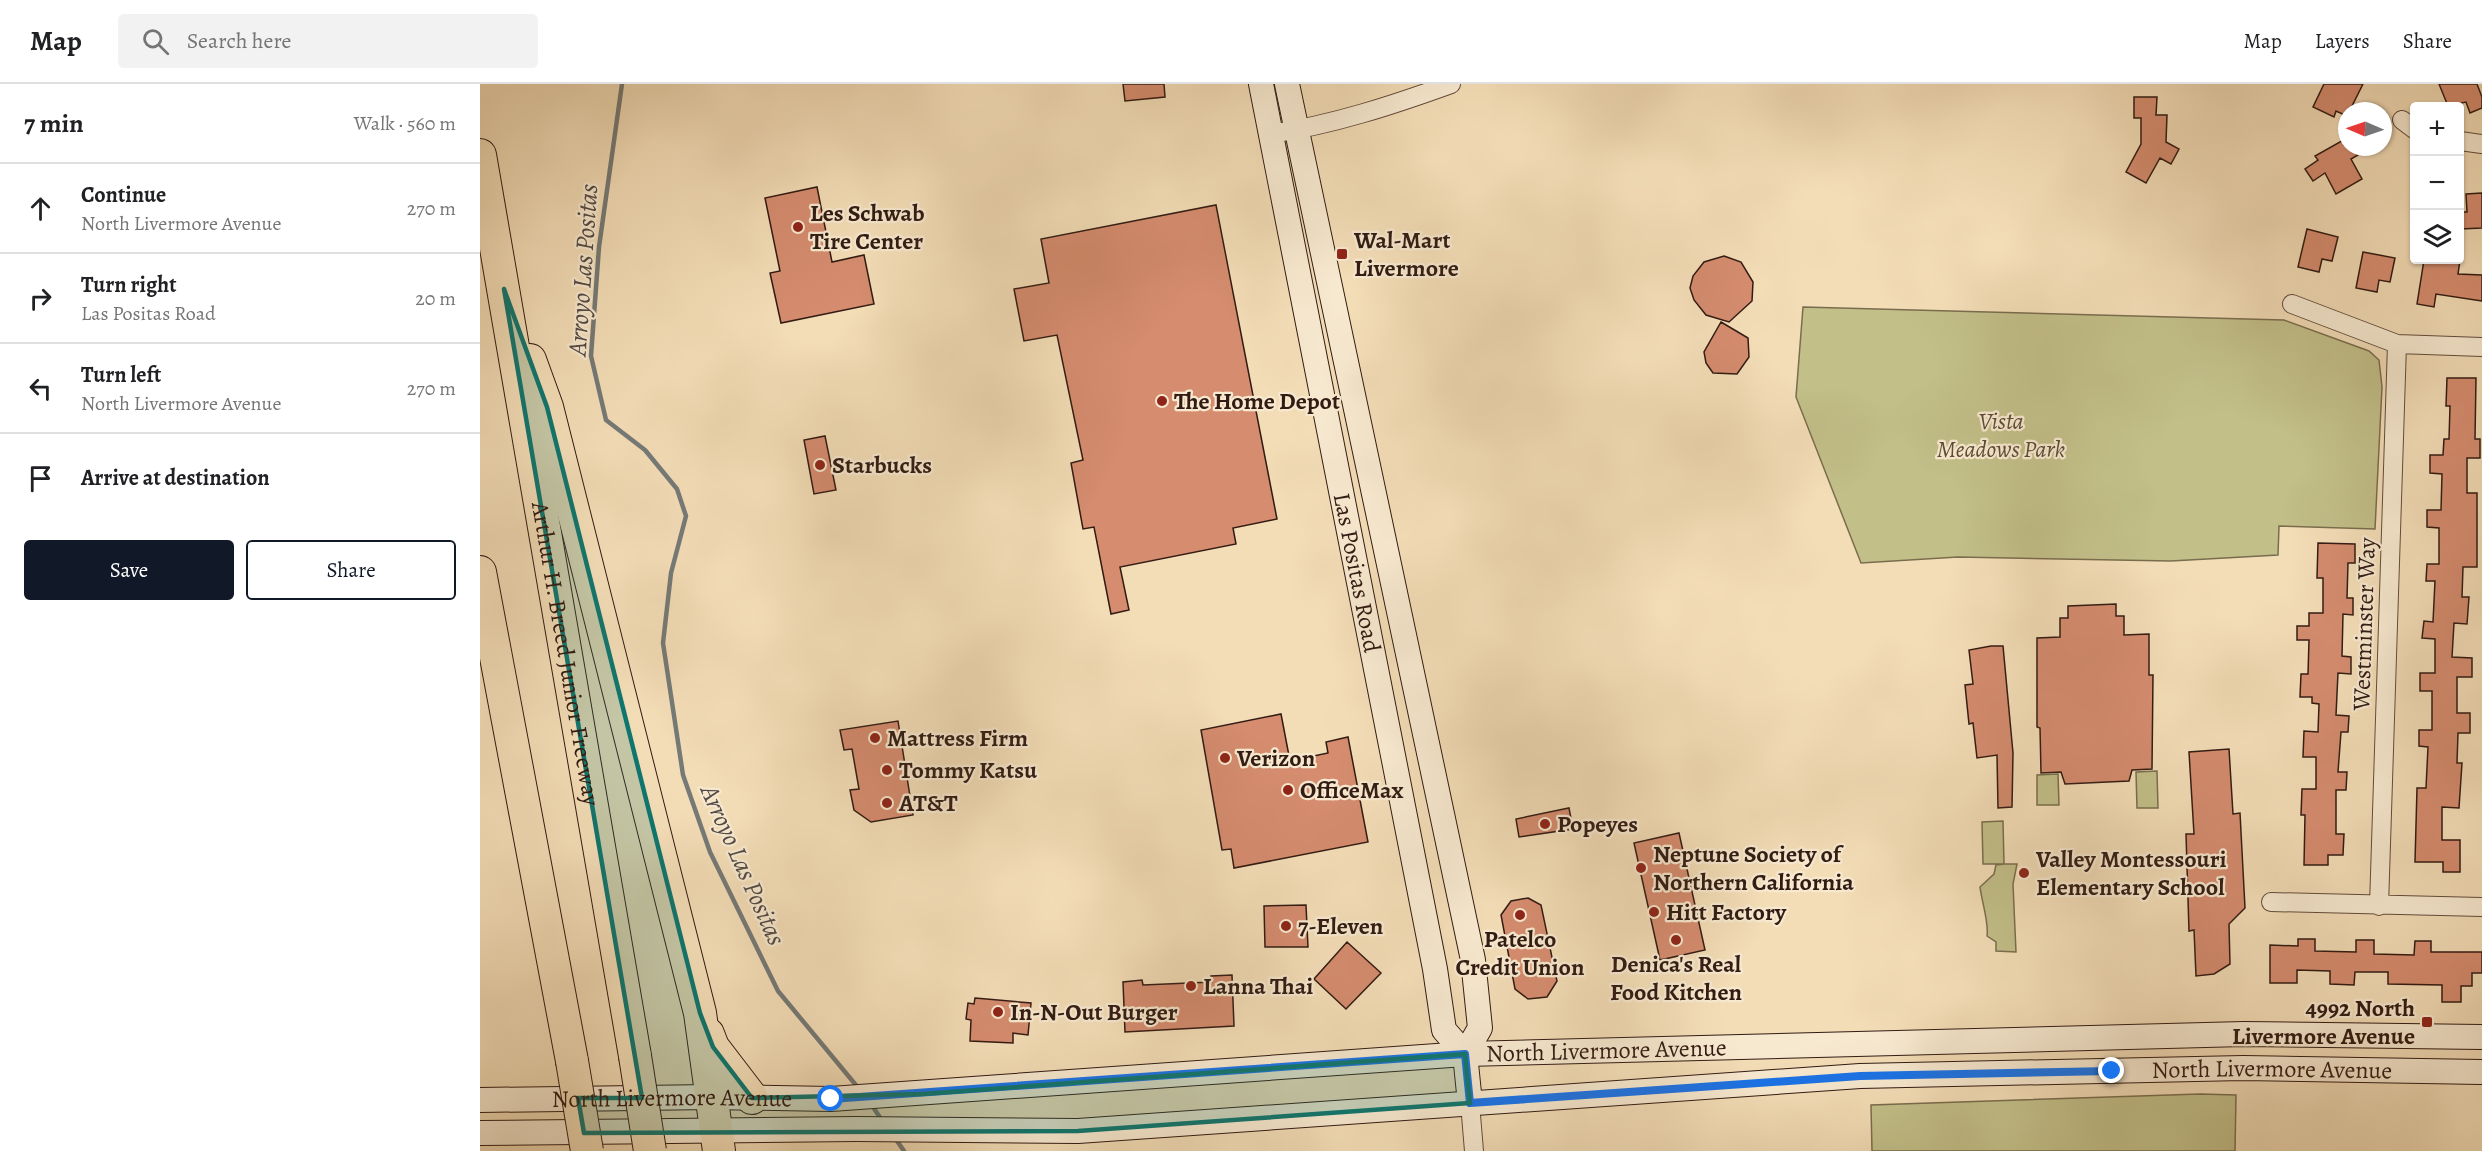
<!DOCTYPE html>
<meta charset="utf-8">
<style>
:root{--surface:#fff;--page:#f2f2f2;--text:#202124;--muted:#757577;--line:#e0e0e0;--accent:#111827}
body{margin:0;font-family:Alegreya,serif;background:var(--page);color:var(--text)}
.controls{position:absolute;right:18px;top:18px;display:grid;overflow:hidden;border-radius:6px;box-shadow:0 2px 4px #0004}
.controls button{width:54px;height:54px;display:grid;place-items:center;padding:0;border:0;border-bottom:2px solid var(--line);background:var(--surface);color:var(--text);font:30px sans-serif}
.compass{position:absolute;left:1858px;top:18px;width:54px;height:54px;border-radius:50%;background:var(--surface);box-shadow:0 2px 4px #0004;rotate:272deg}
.stop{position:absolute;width:18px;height:18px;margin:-14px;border:4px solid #1a73e8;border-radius:50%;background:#fff}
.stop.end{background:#1a73e8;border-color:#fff;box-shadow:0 2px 6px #0008}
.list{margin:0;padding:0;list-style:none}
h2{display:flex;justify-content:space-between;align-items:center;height:78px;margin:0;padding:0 24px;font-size:26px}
h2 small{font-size:20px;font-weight:400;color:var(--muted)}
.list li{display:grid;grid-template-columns:39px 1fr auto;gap:18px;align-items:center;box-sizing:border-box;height:90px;padding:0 24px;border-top:2px solid var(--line)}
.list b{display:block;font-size:22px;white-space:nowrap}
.list p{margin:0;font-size:20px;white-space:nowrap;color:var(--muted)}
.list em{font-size:20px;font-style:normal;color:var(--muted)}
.actions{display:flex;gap:12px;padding:18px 24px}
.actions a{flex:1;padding:14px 0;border:2px solid var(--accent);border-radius:6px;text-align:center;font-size:21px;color:var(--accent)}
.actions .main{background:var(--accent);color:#fff}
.icon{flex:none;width:33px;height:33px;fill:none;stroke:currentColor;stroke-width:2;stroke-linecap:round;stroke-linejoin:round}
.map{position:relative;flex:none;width:2002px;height:1067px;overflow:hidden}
header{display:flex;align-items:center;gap:36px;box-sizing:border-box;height:84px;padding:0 30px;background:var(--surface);border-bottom:2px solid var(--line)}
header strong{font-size:28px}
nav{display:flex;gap:33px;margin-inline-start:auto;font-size:21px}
.search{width:420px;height:54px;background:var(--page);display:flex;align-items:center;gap:15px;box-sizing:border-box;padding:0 21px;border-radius:6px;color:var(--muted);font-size:22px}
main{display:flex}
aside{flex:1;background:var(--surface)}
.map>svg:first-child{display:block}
</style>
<header>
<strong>Map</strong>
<div class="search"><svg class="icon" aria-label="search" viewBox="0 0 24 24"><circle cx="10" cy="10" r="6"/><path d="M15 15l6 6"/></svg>Search here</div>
<nav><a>Map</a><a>Layers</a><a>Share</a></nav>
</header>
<main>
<aside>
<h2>7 min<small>Walk · 560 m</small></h2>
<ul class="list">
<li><svg class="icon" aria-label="ahead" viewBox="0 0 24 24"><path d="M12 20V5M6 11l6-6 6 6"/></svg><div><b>Continue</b><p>North Livermore Avenue</p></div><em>270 m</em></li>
<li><svg class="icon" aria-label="right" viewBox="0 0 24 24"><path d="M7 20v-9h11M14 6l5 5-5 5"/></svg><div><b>Turn right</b><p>Las Positas Road</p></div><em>20 m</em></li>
<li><svg class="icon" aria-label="left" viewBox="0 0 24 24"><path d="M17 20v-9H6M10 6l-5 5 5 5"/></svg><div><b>Turn left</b><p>North Livermore Avenue</p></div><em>270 m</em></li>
<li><svg class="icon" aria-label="arrive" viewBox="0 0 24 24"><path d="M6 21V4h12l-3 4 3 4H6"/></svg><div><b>Arrive at destination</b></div></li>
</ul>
<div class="actions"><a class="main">Save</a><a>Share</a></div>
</aside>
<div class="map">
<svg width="2002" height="1067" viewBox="0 0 2002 1067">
<rect width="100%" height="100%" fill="#f3ddb7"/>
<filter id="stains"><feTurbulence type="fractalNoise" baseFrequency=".00333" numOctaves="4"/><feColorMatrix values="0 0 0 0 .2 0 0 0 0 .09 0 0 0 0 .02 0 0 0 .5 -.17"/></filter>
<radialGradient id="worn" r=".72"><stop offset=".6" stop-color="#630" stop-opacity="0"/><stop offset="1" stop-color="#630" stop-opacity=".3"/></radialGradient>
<path fill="#c2bf89" stroke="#7a6d4e" stroke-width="1.5" d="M1323,223L1804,236L1889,267L1899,276L1902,303L1895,445L1799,442L1798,471L1691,477L1478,473L1381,479L1316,313Z
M1677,687L1678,724H1657L1656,688Z
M1578,690L1579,721H1557V691Z
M1523,737L1524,780H1537L1533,800L1536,868L1516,867V858L1507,852C1509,838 1502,819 1500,803L1514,790L1516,781L1524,780H1503L1502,738Z
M1720,1010L1756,1011L1755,1067H1392L1391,1021Z"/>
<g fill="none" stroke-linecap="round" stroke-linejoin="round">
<path stroke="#757a77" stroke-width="4.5" d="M142,0L119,163L111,272L126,336L165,366L197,405L206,432L191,489L183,559L203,691L230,768L298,907L380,1006
M391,1020L403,1038
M415,1054L424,1067"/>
</g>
<path fill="#d58c6f" stroke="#321b13" stroke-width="1.5" d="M643,0H684L685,13L645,17Z
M1844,0H1883L1867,32L1856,27L1854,33L1833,23Z
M1959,0H1997L2002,13V24L1990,29L1986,18L1968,22Z
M1654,13H1677L1676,31H1687L1686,58L1699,65L1691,80L1680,74L1666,99L1646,88L1661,60V34H1654Z
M1867,54V63H1873L1878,71L1871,75L1882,95L1856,110L1845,89L1833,97L1825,85L1838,76L1835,72Z
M337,103L352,178L384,171L394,220L301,239L290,189L300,187L285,114Z
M2002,109V144L1981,145L1980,128H1987L1986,110Z
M736,121L797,435L753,444L756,460L640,483L649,526L631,530L614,443L603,445L591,379L603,376L577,251L544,257L534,205L569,199L561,155Z
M1827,145L1858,153L1852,177L1842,175L1839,188L1818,183Z
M1883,168L1915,174L1910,198L1899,196L1897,208L1876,204Z
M1244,172L1261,178L1273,198L1272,217L1249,238L1226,231L1214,216L1210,204L1213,192L1224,178Z
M1944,176H1980L1978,190L2002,191V217L1956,210L1954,223L1937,220Z
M1241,238L1268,254L1269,273L1257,290L1233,289L1226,279L1224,268Z
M1967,294H1996L1995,355H2000V374H1987V409H1997V483H1983L1982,513H1989L1987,540L1974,539L1972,573L1992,574V593H1977V629H1990V649H1978L1977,679H1982L1979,724L1962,723V756H1980V788H1963V778H1935L1937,704H1946L1948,663L1939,662V646H1952V607H1940V589H1955V555L1942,554L1944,537L1953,538L1955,497H1946L1947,480H1959V444L1947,443V426H1961L1962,390L1950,389V371H1963L1964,355H1969L1970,322H1966Z
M345,352L356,406L334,410L324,356Z
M1838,459L1875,460V479H1868L1867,514H1873V531L1863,530L1862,572L1871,573V590L1858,589L1856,631L1869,632L1868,648H1861L1858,688H1867L1866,706H1856V750H1864L1863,771H1848V781H1824L1825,731H1821L1822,705H1836V673H1823L1824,647L1838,648L1839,620L1832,619V613H1820L1821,590H1828L1829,556H1817V542H1829V529H1843V494H1837Z
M1636,520V532H1644V551L1669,550V591H1673L1672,685L1652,686L1649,697L1585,700L1581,688L1561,689L1560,644L1557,643V554L1580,553V534H1588V522Z
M1511,562H1523L1533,669L1532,723L1518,724L1517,671L1497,674L1493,639L1489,640L1485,601L1493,600L1489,566Z
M801,630L810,677L848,669L846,658L868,653L888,758L754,784L751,765L742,766L721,646Z
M418,637L433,731L391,738L374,726L370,706L379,705L372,665L364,666L360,646Z
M1749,665L1753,730L1760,729L1765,824L1749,840L1750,880L1734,890L1716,892L1714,846L1709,847L1706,750H1714L1709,668Z
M1089,724L1093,745L1039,753L1036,735Z
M1199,749L1225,866L1180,876L1154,759Z
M1048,814L1061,821L1077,897L1067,913L1048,915L1035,905L1021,831L1031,817Z
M826,821L828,863H785L784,822Z
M1818,855H1835V867L1876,868V856H1894V870L1934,871L1935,857H1951V868H2002V889H1992V902H1981V918H1962V901L1908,900V888H1875L1874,901L1850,900V887L1817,886V899H1790V861L1818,862Z
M867,858L901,889L866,925L834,895Z
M752,891L754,942L645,948L643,898L662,896L663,901L732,898L731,892Z
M495,914L551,919L548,951L533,949V959L490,957L491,936L486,935L488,919L494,920Z"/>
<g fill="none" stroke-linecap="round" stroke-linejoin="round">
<g stroke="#624c3c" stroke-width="20">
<path id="street" d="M1922,36L1934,45
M790,50C852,41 913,21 971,0
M1980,57L2002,60
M1812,220L1917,260L2002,263
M1791,818L2002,823
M1899,822L1917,260
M990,1019L994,1067"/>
</g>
<g stroke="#321b13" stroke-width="26">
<g id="secondary">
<path id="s1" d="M781,0L955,885L964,946L985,970"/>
<path d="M807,0L993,876L1000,944L985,970L990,1019"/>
<path id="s2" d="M0,1016L232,1013L351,1015L985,970L1764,950L2002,953"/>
<path id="s3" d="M0,1049L376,1045L598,1047L1380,992L1763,984L2002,988"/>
</g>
</g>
<g stroke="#321b13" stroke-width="34">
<g id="highway">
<path id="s4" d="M0,71L155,972"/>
<path d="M50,276L67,323L220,929L239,1067"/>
<path d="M0,488L92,977"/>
<path d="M228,950L233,963L272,1014"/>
</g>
</g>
<use href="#street" stroke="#f7e9d0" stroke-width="18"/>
<use href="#secondary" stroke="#f7e9d0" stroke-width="24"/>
<use href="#highway" stroke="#f3ddb7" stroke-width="32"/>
<g stroke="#321b13" stroke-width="34" stroke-linecap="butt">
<path id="highway-bridge" d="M155,972L170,1067
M92,977L107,1067"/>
</g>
<use href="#highway-bridge" stroke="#f3ddb7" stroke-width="32"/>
</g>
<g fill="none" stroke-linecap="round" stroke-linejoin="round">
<path stroke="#1a73e8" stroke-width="8" d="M351,1015L985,970L990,1019L1380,992L1632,987"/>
</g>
<path fill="#0f766e" fill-opacity="0.2" stroke="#0f766e" stroke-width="4.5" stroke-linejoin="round" d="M24,205L67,323L220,929L233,963L272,1014L442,1010L985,970L990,1019L598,1047L104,1049L98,1014H162Z"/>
<g fill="#8f2418" stroke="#f7e9d0" stroke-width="2">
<circle cx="318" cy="143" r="6"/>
<rect x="856" y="164" width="12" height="12" rx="3"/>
<circle cx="682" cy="317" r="6"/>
<circle cx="340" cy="381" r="6"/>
<circle cx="395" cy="654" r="6"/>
<circle cx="745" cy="674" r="6"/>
<circle cx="407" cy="686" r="6"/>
<circle cx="808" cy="706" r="6"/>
<circle cx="407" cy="719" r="6"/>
<circle cx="1065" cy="740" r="6"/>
<circle cx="1161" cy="784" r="6"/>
<circle cx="1544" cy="789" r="6"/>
<circle cx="1174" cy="828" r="6"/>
<circle cx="1040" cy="831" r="6"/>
<circle cx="806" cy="842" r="6"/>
<circle cx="1196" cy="856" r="6"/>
<circle cx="711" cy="902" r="6"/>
<circle cx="518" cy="928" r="6"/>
<rect x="1941" y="932" width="12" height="12" rx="3"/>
</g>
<g text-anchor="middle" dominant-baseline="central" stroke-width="4.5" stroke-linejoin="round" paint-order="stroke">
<g font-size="24" font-weight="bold" fill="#321b13" stroke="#f7e9d0" text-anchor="start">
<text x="330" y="129">Les Schwab<tspan x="330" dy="28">Tire Center</tspan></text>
<text x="874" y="156">Wal-Mart<tspan x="874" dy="28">Livermore</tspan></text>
<text x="694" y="317">The Home Depot</text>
<text x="352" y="381">Starbucks</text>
<text x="407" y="654">Mattress Firm</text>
<text x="757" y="674">Verizon</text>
<text x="419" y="686">Tommy Katsu</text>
<text x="820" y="706">OfficeMax</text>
<text x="419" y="719">AT&amp;T</text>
<text x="1077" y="740">Popeyes</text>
<text x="1173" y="770">Neptune Society of<tspan x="1173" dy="28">Northern California</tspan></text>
<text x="1556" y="775">Valley Montessouri<tspan x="1556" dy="28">Elementary School</tspan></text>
<text x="1186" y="828">Hitt Factory</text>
<text x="818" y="842">7-Eleven</text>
<text x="1040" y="855" text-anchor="middle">Patelco<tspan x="1040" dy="28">Credit Union</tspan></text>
<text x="1196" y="880" text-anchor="middle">Denica's Real<tspan x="1196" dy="28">Food Kitchen</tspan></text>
<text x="723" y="902">Lanna Thai</text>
<text x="1935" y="924" text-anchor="end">4992 North<tspan x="1935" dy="28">Livermore Avenue</tspan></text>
<text x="530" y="928">In-N-Out Burger</text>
</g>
<g font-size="24" font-style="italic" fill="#5d4c36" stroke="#f7e9d0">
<text x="1521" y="337">Vista<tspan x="1521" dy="28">Meadows Park</tspan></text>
</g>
<g font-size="24" fill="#321b13" stroke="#f7e9d0">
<text stroke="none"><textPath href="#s1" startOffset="498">Las Positas Road</textPath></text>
<text transform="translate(1884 540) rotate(-88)">Westminster Way</text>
<text stroke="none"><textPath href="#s4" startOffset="506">Arthur H. Breed Junior Freeway</textPath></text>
<text stroke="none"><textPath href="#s2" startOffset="1128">North Livermore Avenue</textPath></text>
<text stroke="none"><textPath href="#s3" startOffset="1794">North Livermore Avenue</textPath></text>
<text stroke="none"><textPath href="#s2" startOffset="192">North Livermore Avenue</textPath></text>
</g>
<g font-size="26" font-style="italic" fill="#534a45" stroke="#f7e9d0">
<text transform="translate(103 186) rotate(-86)">Arroyo Las Positas</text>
<text transform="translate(263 781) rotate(66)">Arroyo Las Positas</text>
</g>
</g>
<rect width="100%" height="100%" filter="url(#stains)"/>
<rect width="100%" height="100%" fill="url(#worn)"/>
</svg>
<div class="controls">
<button>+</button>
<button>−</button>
<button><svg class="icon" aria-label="layers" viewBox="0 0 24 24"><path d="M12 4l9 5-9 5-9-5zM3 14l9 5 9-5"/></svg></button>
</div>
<svg class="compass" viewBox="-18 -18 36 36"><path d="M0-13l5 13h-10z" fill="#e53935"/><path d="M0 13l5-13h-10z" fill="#757577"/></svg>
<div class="stop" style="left:351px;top:1015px"></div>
<div class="stop end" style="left:1632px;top:987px"></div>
</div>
</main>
